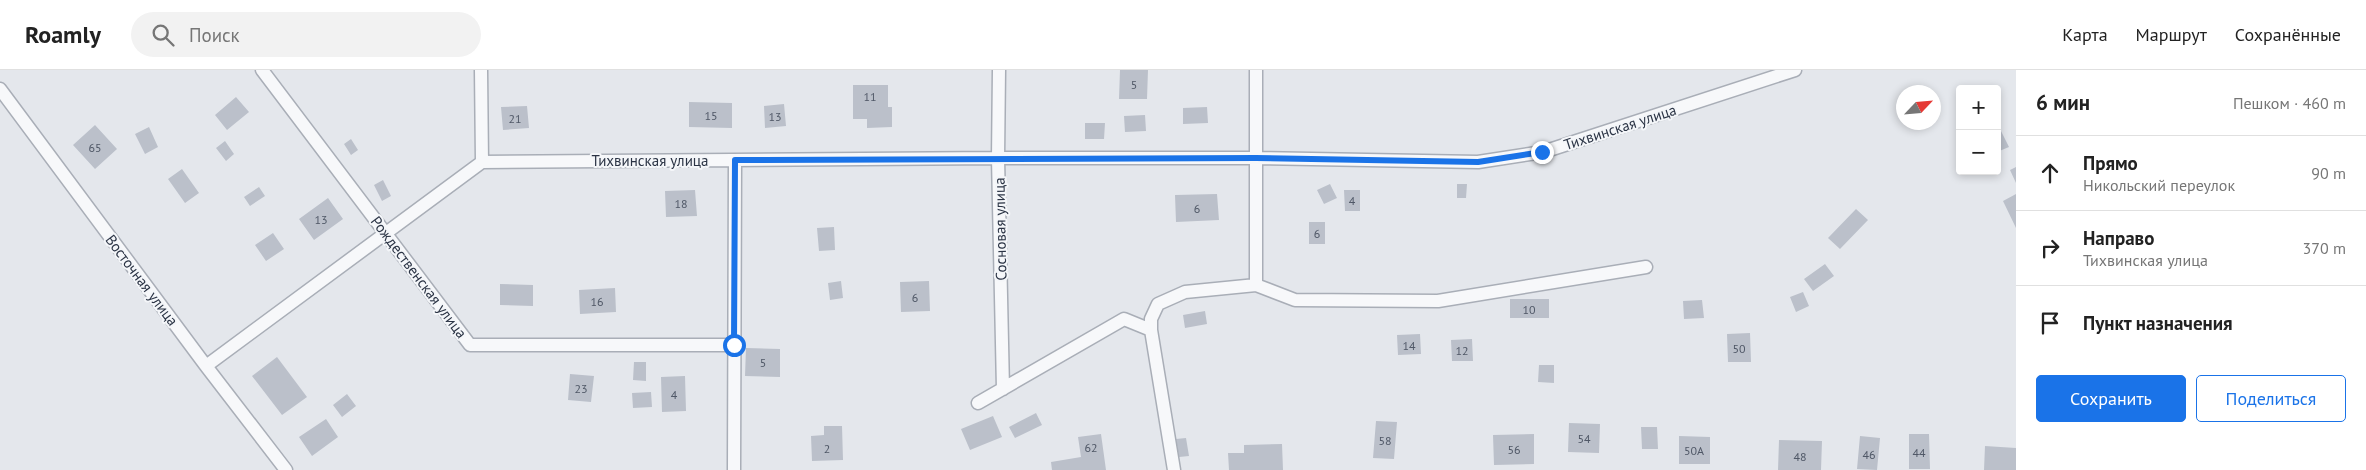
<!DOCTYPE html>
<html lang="ru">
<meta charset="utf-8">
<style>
:root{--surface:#fff;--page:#f2f2f2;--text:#222;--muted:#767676;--line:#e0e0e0;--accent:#1a73e8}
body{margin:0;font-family:"PT Sans",sans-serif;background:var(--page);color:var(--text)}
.controls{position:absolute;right:15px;top:15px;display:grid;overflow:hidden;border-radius:5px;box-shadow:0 2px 8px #0003}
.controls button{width:45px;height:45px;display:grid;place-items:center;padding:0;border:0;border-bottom:1px solid var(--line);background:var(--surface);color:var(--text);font:25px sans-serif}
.compass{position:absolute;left:1896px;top:15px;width:45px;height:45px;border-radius:50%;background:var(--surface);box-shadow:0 2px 8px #0003;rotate:64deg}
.stop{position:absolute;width:15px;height:15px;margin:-11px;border:4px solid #1a73e8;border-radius:50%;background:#fff}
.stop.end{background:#1a73e8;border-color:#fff;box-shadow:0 1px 5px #0008}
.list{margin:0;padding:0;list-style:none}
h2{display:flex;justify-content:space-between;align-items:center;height:65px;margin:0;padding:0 20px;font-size:21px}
h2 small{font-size:16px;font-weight:400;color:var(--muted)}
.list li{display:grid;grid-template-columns:32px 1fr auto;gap:15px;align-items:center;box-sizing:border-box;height:75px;padding:0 20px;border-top:1px solid var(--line)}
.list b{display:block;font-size:19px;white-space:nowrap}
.list p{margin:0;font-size:16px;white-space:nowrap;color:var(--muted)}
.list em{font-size:16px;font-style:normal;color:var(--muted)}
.actions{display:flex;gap:10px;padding:15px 20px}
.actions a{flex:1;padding:11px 0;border:1px solid var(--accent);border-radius:5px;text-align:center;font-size:18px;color:var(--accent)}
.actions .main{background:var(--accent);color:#fff}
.icon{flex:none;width:28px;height:28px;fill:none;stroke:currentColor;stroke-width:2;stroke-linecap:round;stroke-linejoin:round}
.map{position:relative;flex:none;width:2016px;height:400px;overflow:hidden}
header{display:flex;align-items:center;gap:30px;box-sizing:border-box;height:70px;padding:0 25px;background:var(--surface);border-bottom:1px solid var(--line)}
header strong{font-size:24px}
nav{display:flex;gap:28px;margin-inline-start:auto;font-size:18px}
.search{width:350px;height:45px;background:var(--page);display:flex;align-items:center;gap:12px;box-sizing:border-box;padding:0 18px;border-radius:28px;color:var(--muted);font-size:19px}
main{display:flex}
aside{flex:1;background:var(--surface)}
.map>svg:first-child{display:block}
</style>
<header>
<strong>Roamly</strong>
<div class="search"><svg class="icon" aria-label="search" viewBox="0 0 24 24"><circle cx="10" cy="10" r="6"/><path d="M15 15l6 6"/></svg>Поиск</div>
<nav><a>Карта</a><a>Маршрут</a><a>Сохранённые</a></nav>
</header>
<main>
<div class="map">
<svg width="2016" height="400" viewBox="0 0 2016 400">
<rect width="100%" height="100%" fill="#e4e7ec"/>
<path fill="#bbc0ca" d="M1120,0H1148L1147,29H1119Z
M853,15H888V37H892V57L867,58V49H853Z
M236,27L249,42L227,60L215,45Z
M689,32L732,33V58L689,57Z
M784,34L786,56L765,58L764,36Z
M527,36L529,58L503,60L501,37Z
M1207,37L1208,53L1183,54V38Z
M1145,45L1146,61L1125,62L1124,46Z
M1085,53H1105L1104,69H1085Z
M1997,53L2009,77L1997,82Z
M95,55L117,79L95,99L73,75Z
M149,57L158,77L145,84L135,64Z
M351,69L358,80L351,85L344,74Z
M225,71L234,84L226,91L216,78Z
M2016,97V113L2010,100Z
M182,99L199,123L185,133L168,109Z
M383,110L391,126L382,131L374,115Z
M1330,114L1337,128L1324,134L1317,120Z
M1457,114H1467L1466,128H1457Z
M259,117L265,126L250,136L244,127Z
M695,120L697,146L666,147L665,121Z
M1344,120H1360V141H1345Z
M1217,124L1219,150L1176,152L1175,125Z
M2016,124V158L2003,131Z
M328,128L343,149L314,170L299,149Z
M1856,139L1868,150L1840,179L1828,168Z
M1309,152H1325V174H1309Z
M834,157L835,180L819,181L817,158Z
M273,163L284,179L266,191L255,175Z
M1825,194L1834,206L1813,221L1804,209Z
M841,211L843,228L830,230L828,213Z
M929,211L930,241L901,242L900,212Z
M500,214L533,215V236L500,235Z
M615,218L616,242L580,244L579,220Z
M1803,222L1809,236L1796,242L1790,227Z
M1510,229H1549V248H1510Z
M1702,230L1704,248L1684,249L1683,231Z
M1205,241L1207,254L1185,258L1183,245Z
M1750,263L1751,292H1728L1727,264Z
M1420,264L1421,284L1398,285L1397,265Z
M1472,269L1473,291H1452L1451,270Z
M746,278L780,279V307L745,306Z
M277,287L307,327L282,345L252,306Z
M634,292H646V311L633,310Z
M1539,295H1554V313L1538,312Z
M570,304L594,306L591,332L568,330Z
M685,306L686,341L662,342L661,307Z
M651,322L652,337L633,338L632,323Z
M347,324L356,336L342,347L333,335Z
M1036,343L1042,355L1015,368L1009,357Z
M993,346L1002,367L970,380L961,359Z
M326,349L338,367L312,386L299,367Z
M1376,351L1397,352L1394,389L1373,388Z
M1569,353L1600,354L1599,383L1568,382Z
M824,356H842L843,390L812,391L811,366L824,365Z
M1641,357H1657L1658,379H1642Z
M1101,364L1106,400H1052L1051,392L1081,387L1078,367Z
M1534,364V394L1494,395L1493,365Z
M1909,364H1929L1930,399H1909Z
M1679,366L1710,367V394H1679Z
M1860,366L1880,368L1877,400L1857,399Z
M1186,368L1189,386L1179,387L1176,369Z
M1779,370L1822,371L1821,400H1778Z
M1282,374L1283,400H1229L1228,383H1244V375Z
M1985,376L2016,378V400H1984Z"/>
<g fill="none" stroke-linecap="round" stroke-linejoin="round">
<g stroke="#a9aeb7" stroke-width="15">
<path id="street" d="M262,0L470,275H734
M481,0L482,92
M999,0L998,88L1003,319
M1256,0V215
M0,19L206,296L286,400
M482,92L998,88H1256L1478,92L1543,82L1795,0
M206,296L482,92
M978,333L1124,249L1151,260
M734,400L735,90
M1174,400L1151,260V249L1158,234L1185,222L1256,215L1295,230L1438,231L1646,197"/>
</g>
<use href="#street" stroke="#f7f8fa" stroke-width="12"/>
</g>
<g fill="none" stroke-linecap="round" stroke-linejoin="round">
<path stroke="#1a73e8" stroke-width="6" d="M734,275L735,90L1256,88L1478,92L1542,82"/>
</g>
<g text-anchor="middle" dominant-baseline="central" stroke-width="4" stroke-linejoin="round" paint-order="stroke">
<g font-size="12" fill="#4f5766">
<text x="1134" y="14">5</text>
<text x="870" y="26">11</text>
<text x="711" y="45">15</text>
<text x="775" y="46">13</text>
<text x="515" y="48">21</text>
<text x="95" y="77">65</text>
<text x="1352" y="130">4</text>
<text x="681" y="133">18</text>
<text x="1197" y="138">6</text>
<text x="321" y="149">13</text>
<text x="1317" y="163">6</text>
<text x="915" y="227">6</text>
<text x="597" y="231">16</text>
<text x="1529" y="239">10</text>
<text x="1409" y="275">14</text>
<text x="1739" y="278">50</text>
<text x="1462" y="280">12</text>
<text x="763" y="292">5</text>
<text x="581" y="318">23</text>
<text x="674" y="324">4</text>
<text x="1584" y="368">54</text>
<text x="1385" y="370">58</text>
<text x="1091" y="377">62</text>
<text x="827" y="378">2</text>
<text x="1514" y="379">56</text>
<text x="1694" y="380">50А</text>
<text x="1919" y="382">44</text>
<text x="1869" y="384">46</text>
<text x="1800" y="386">48</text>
</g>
<g font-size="15" fill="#2b3445" stroke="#f4f6f9">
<text transform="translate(1620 57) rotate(-18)">Тихвинская улица</text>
<text x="650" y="90">Тихвинская улица</text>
<text transform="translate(1000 159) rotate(-91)">Сосновая улица</text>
<text transform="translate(419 207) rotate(53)">Рождественская улица</text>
<text transform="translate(142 210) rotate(53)">Восточная улица</text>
</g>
</g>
</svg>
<div class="controls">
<button>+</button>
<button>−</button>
</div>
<svg class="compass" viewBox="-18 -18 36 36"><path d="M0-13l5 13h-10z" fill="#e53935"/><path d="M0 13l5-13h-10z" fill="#767676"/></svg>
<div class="stop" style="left:734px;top:275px"></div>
<div class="stop end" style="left:1542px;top:82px"></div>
</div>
<aside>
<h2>6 мин<small>Пешком · 460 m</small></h2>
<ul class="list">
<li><svg class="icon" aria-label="ahead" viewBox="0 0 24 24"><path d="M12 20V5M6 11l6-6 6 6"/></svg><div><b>Прямо</b><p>Никольский переулок</p></div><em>90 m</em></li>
<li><svg class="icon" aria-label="right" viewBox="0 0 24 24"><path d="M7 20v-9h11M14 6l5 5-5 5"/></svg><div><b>Направо</b><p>Тихвинская улица</p></div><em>370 m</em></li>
<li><svg class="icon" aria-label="arrive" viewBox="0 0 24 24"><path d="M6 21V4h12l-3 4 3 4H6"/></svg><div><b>Пункт назначения</b></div></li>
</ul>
<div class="actions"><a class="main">Сохранить</a><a>Поделиться</a></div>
</aside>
</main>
